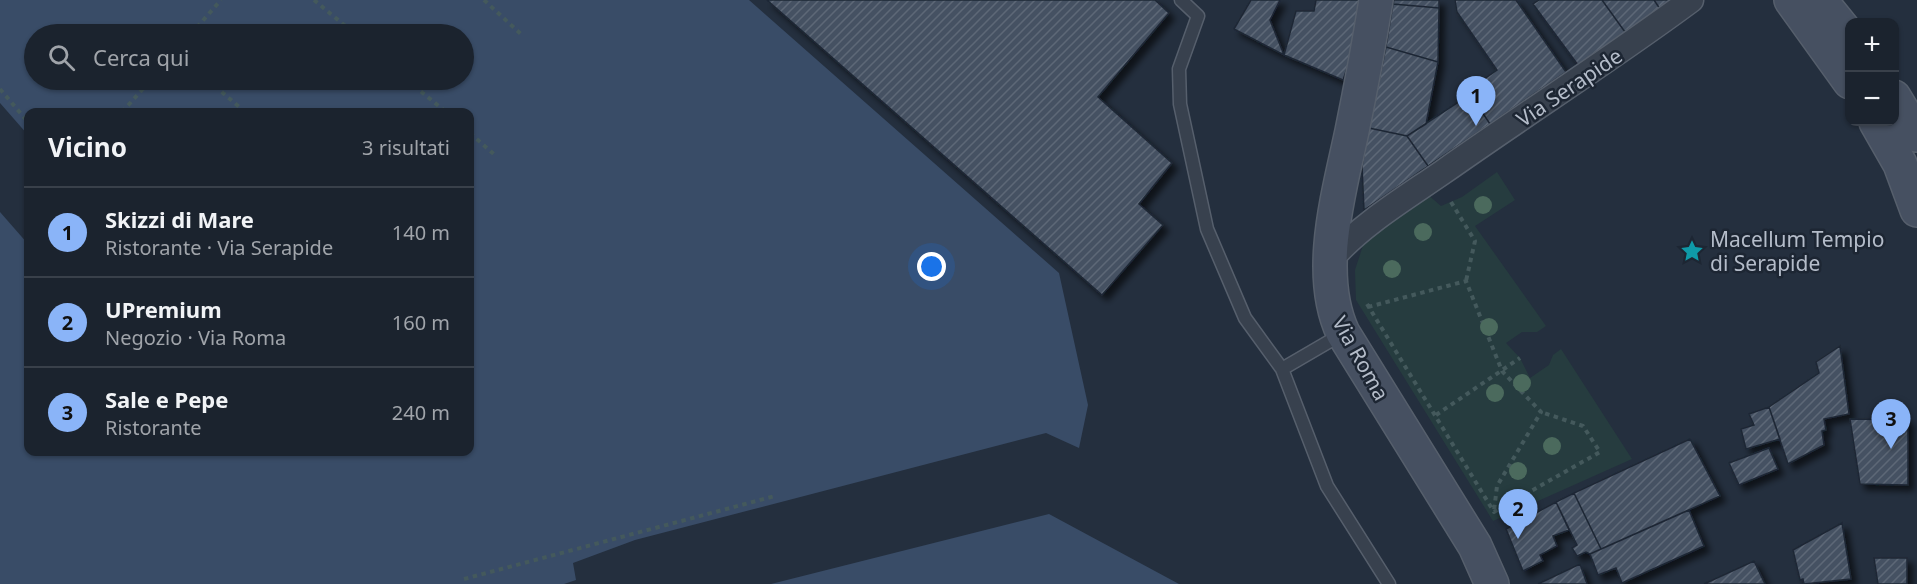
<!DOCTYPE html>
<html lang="it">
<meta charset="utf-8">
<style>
:root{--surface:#1b232e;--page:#242b36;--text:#f1f3f6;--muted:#a0a4aa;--line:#39404a;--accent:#8ab4f8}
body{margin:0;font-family:"Noto Sans",sans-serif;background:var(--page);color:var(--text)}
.controls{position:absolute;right:18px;top:18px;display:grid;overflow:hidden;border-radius:12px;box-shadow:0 2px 4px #0004}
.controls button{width:54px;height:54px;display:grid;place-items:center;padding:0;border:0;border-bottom:2px solid var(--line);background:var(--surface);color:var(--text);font:30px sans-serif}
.you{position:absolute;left:932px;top:267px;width:21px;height:21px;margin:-15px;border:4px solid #fff;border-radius:50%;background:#1a73e8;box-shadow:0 0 0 9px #1a73e833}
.badge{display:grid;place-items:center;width:39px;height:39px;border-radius:50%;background:var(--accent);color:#111;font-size:20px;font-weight:700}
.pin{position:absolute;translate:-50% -50px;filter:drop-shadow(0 2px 3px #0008)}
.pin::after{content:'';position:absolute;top:32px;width:21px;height:18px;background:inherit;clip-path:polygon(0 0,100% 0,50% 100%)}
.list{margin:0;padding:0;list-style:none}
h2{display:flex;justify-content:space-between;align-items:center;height:78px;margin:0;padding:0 24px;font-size:26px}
h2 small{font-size:20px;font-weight:400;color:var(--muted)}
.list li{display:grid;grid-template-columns:39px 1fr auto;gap:18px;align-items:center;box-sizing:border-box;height:90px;padding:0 24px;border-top:2px solid var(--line)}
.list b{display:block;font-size:22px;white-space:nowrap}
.list p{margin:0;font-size:20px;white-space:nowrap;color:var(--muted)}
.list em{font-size:20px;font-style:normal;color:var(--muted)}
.icon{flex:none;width:33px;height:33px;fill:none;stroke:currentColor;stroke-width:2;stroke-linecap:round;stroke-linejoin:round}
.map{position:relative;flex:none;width:1917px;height:584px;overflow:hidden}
.search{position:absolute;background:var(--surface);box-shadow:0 2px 4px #0004;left:24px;top:24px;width:450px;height:66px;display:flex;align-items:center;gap:15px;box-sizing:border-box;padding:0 21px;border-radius:33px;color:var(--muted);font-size:22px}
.panel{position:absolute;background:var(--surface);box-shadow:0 2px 4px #0004;left:24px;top:108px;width:450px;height:348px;border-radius:12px}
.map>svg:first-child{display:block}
</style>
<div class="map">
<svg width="1917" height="584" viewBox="0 0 1917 584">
<defs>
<pattern id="building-hatch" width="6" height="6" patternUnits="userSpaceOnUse" patternTransform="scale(1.5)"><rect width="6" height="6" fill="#455162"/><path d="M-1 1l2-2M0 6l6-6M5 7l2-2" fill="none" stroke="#5d6877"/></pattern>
<filter id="shadow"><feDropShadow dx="5.5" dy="5.5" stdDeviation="3" flood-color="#0009"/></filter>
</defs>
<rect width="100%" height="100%" fill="#242f3e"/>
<path fill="#263c3f" d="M1497,172L1515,200L1475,226L1546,326L1537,332H1522L1506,343L1520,358L1530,378L1549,365L1553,355L1561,349L1632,459L1493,521L1356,300L1355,270L1365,239L1427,194L1441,206L1462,197Z"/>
<path fill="#394c67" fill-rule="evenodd" d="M0,0H749L1059,273L1088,405L1079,448L1046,433L635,540L573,563L576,580L564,584H0V212L28,244V452H217L225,455L250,452H470V112H28V135L0,103ZM34,34H464V80H34Z
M1049,514L1179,584H771Z"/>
<path fill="url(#building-hatch)" stroke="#1f2835" stroke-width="1.5" filter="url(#shadow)" d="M767,0H1155L1169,13L1098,97L1172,163L1139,204L1163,225L1102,295Z
M1251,0H1280L1270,20L1284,55L1234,29Z
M1316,0H1359L1350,60L1343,80L1284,55L1296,11H1314Z
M1394,0H1439V8L1393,4Z
M1455,0H1516L1566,72L1490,124L1476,103L1475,91L1477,84L1497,70L1457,12Z
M1539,0H1602L1625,32L1578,65L1533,4Z
M1602,0H1654L1660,9L1625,32Z
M1654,0H1672L1660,9Z
M1393,4L1439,8L1438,62L1386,47Z
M1386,47L1438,62L1426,124L1407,136L1369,128Z
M1475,91L1476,103L1490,124L1428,166L1407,136Z
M1369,128L1407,136L1428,166L1364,210L1362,166Z
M1840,346L1849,414L1824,419L1826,430L1822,431L1824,445L1788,464L1769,407L1819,373L1816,362Z
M1769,407L1780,439L1746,449L1741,429L1754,425L1749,414Z
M1850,419L1908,420V485L1860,484Z
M1690,439L1720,496L1601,549L1574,493Z
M1769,448L1778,469L1739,485L1729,463Z
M1574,493L1601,549L1590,554L1586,552L1577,556L1572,548L1577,545L1556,502Z
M1556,502L1569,530L1553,536L1557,546L1540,555L1543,561L1523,571L1506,529Z
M1689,510L1704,546L1622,583L1616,568L1598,575L1590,554Z
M1842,523L1851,579L1804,584L1803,579L1800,580L1793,550Z
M1874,558H1907V584H1878Z
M1754,561L1765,584H1704Z
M1580,564L1587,584H1538Z"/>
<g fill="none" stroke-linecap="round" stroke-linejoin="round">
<g stroke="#565f6c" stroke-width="15">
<path id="lane" d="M1181,0L1198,16L1179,69L1180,104L1207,229L1245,318L1282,369
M1342,334L1282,369L1327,486L1389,584"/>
</g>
<g stroke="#565f6c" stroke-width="27">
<path id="street" d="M1331,259C1362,224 1404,199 1443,172C1525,114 1610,60 1691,0"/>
</g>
<g stroke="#565f6c" stroke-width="36">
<path id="secondary" d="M1376,0C1369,44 1361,87 1352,131C1339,193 1315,273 1343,333L1475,546L1492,584
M1791,0L1850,82
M1820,0L1850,37
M1894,97L1917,135
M1876,122L1900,164L1917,210"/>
</g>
<path stroke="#44595c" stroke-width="4" stroke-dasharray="4.5 4.5" stroke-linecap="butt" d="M314,0L355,34
M484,0L523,36
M191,34L221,0
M208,80L245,112
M407,80L446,112
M0,89L28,122
M122,112L151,80
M470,133L496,156
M1451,202L1475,241L1466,281
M1367,304L1494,512L1600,452L1583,426L1541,412
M1368,307L1466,281L1502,371L1541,412L1497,486L1494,511
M1436,415L1520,358
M464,579L775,496"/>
<use href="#lane" stroke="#38414e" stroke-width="12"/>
<use href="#street" stroke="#38414e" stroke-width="24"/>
<use href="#secondary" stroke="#465061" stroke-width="33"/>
</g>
<g fill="#4b6a5d">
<circle cx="1483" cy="205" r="9"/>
<circle cx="1423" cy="232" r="9"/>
<circle cx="1392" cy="269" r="9"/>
<circle cx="1489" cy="327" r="9"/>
<circle cx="1522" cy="383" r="9"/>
<circle cx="1495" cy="393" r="9"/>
<circle cx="1552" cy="446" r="9"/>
<circle cx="1518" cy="471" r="9"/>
</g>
<defs>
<g id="sight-bare" transform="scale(1.8)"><path d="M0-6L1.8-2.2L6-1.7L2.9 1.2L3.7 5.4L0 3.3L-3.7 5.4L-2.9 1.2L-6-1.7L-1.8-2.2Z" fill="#0f9aa8" stroke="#1d2633" stroke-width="2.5" paint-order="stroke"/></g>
</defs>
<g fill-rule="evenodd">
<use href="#sight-bare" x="1692" y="251"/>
</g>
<g text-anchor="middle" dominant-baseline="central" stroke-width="5" stroke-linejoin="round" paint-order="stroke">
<g font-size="21" fill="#b4bcc9" stroke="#1d2633">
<text transform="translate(1569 87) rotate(-34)">Via Serapide</text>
<text transform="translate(1361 358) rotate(61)">Via Roma</text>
</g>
<g font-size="21" fill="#b4bcc9" stroke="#1d2633" text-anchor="start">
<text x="1710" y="239">Macellum Tempio<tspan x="1710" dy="24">di Serapide</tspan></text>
</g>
</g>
</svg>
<div class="controls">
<button>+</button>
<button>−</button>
</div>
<div class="you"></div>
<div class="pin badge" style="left:1476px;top:126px">1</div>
<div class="pin badge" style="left:1518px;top:539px">2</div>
<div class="pin badge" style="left:1891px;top:449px">3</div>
<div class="search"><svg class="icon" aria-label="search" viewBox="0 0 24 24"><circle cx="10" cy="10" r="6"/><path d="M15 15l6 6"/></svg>Cerca qui</div>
<section class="panel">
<h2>Vicino<small>3 risultati</small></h2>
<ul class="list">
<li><span class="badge">1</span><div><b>Skizzi di Mare</b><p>Ristorante · Via Serapide</p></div><em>140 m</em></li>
<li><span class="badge">2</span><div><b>UPremium</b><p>Negozio · Via Roma</p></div><em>160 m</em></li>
<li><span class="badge">3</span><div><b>Sale e Pepe</b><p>Ristorante</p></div><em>240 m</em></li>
</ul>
</section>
</div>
